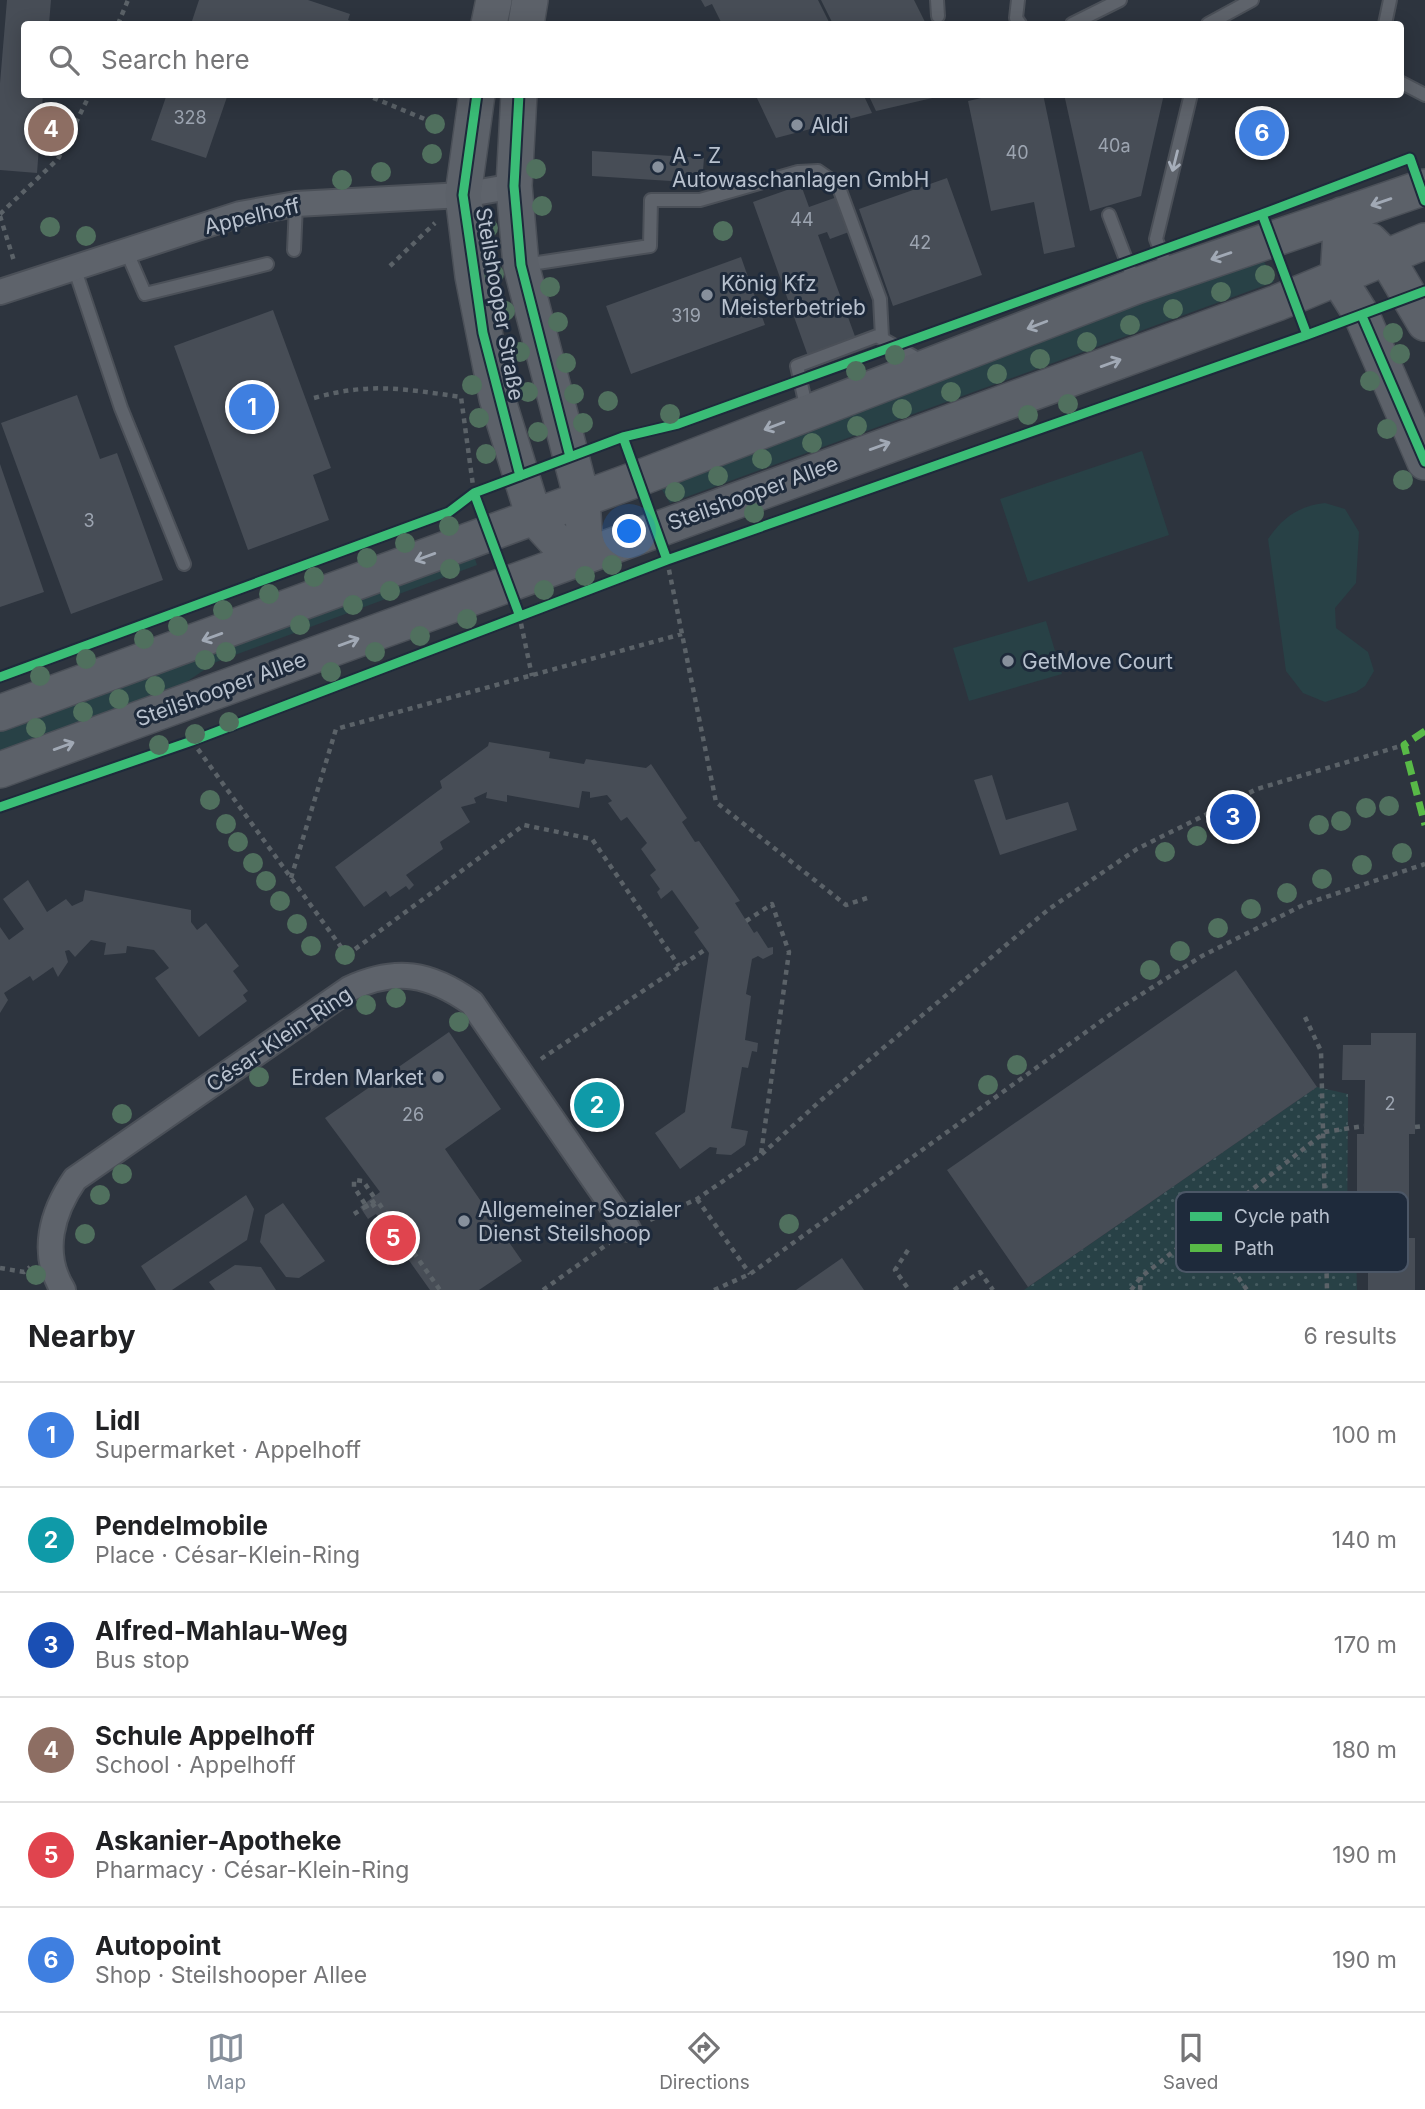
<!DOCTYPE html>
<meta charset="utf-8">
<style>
:root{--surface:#fff;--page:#f6f6f6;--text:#202124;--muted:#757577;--line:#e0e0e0;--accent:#87909c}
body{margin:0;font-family:Inter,sans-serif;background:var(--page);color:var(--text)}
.you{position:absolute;left:630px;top:532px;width:24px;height:24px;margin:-18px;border:5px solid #fff;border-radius:50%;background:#1a73e8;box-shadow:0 0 0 10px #1a73e833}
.badge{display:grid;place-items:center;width:46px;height:46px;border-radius:50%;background:var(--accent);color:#fff;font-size:23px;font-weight:700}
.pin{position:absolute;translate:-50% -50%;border:4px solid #fff;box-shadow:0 2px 7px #0006}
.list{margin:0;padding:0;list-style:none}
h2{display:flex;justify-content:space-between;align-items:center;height:91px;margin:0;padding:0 28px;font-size:30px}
h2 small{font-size:23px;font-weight:400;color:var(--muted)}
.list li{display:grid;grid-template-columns:46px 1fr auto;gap:21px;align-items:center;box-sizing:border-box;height:105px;padding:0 28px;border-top:2px solid var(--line)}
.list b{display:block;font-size:26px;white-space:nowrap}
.list p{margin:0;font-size:23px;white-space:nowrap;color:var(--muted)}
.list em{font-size:23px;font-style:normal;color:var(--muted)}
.icon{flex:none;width:38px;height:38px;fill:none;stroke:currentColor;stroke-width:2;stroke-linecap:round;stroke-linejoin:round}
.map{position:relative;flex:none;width:1425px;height:1290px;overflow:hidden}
.search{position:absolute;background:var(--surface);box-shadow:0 4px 18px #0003;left:21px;right:21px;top:21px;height:77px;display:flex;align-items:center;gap:18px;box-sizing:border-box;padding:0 24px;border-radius:7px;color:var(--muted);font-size:26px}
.sheet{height:721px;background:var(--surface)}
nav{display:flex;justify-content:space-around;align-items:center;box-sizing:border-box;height:98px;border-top:2px solid var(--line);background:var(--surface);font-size:19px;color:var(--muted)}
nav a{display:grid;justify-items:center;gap:4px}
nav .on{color:var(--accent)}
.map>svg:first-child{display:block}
</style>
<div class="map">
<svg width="1425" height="1290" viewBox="0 0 1425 1290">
<defs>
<pattern id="park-dots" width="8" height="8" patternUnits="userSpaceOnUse" patternTransform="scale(1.75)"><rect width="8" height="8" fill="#284146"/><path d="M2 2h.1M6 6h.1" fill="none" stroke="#455b60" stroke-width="1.8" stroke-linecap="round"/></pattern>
</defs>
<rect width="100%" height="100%" fill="#2d343e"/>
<path fill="#284146" d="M1262,257L1274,282L670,503L661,488Z
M1142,451L1169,535L1028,582L1000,499Z
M1325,503L1345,509L1359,532L1356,583L1335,608L1336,628L1368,652L1374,671L1365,686L1356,692L1325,702L1303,693L1286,671L1268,539C1283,517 1299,506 1325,503Z
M474,556L477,565L216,662L173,691L0,754V731Z
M1046,621L1062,674L969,701L953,648Z"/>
<path fill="url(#park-dots)" d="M1317,1087L1348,1094L1347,1243L1356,1248L1357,1290H1024Z"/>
<path fill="#474d56" d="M7,0H51L49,24H24V94H43L37,173L0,170V83Z
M199,0H308L350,14L348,20L360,24H191Z
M701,0H818L830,24H722L712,4L705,7Z
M821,0H914L926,24H833Z
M167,94H228L206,158L151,140Z
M755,94H863L872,113L776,138Z
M868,94H941V96L876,111Z
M999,94H1043L1075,247L1044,254L1034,202L991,211L968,101Z
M1064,94H1164L1141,196L1090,211Z
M592,151L704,158L702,183L592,176Z
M947,178L982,275L893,306L859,209Z
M801,185L809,207L837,197L849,232L830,239L827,232L818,235L856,339L808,356L753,202Z
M741,257L765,325L631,374L606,306Z
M273,310L331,468L313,475L329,520L248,550L174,346Z
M77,395L100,459L117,453L163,580L71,614L1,423Z
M0,464L44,592L0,607Z
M489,742L550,752L549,758L584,764L586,759L646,768L651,764L687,818L682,822L695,842L699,841L740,901L735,903L754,933L757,931L768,948L773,947V954L763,959L758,956L752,959L746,994L751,996L745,1040L758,1043L757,1052L752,1051L748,1068L742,1067L731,1128L748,1131L745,1145L731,1155L716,1154L717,1148L710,1147L680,1169L655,1133L685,1112L709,953L694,932L699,928L672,890L661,899L657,892L660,889L650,875L656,870L641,849L647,843L627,817L621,821L608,803L612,801L607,795L590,798V792L582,791L579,808L507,795V802L486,798L487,792L474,798L476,803L461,807L470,822L440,842L443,849L406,875L414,885L409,890L406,886L390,897L386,891L364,907L335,867L442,788L440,781L488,746Z
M992,775L1006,820L1068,802L1077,830L1000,855L974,780Z
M28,880L47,912L66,899L72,906L83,901L85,890L191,910V922L197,930L206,923L239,966L233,971L248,991L243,995L247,1001L199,1037L155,978L169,968L154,950L127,946L126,953L104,955L106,943L91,940L75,957L69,950L65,951L68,962L58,977L53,967L33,981L30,976L4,993L8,1000L0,1013V927L9,940L24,929L3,899Z
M1236,970L1317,1087L1028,1287L947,1170Z
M449,1032L501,1109L445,1149L522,1261L479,1290H430L376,1214L368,1219L360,1207L380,1192L325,1118Z
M1371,1033H1416L1415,1134H1409V1238H1415V1290H1368V1238H1357V1134H1364L1365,1080H1342L1343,1045H1371Z
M246,1195L254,1209L247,1240L172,1290H156L141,1266Z
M283,1203L325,1261L299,1278L286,1277L260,1242L265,1215Z
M842,1258L864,1290H796Z
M235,1265L261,1267L276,1290H215L209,1282Z"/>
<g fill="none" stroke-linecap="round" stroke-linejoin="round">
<g stroke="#4b5058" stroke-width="16">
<path id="lane" d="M937,0L938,16
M1018,0L1016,18L1020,24
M1072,24L1120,0
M1208,24L1252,0
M1385,24L1390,0
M1400,82L1425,95
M1109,215L1135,283
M126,250L145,294L267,264
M294,250L296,204
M524,265L650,246L651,200H700L798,172L818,171L838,185L880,299L882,337
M74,267L121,408L184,564
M1169,273L1156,239L1191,94
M807,410L797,366L877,336L923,362"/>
</g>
<g stroke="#4b5058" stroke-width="28">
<path id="street" d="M0,292L240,214L296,204L463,195L514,186
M63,1290C40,1253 52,1212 75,1179L349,989C396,967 430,973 472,1003L628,1229"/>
</g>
<g stroke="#4b5058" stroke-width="38">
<path id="secondary" d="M489,24L494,0
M526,24L530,0
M477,94L463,195L473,276L497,398L534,517L555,540L579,557
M519,94L514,186L521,265L582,499L584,531L579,557
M1342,215L1338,278L1362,316L1425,462
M1370,241L1386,257L1425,323
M0,713L637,479L1136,286L1425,187
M0,770L1277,303L1425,241"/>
</g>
<path stroke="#5b6268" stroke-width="4.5" stroke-dasharray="5 5" stroke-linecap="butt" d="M118,24L128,0
M364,94L444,127
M0,214L58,159L90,94
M0,216L14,261
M390,266L435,223
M314,398C370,382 405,389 461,397L474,493
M667,560L716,802L846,905L867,898
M519,614L532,676
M192,741L349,958
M291,878L336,729L682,634
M746,921L772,904L789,952L761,1154
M347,955L524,825L592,839L679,966
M1305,1017L1321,1051L1327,1290
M541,1059L706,949
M1415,1127L1425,1126
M697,1199L750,1274
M354,1214L376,1200L363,1181L354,1180V1187L365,1204
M650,1220L697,1199L761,1155L820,1101L1049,909L1137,849L1257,789L1404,745
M1204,1228L1247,1290
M908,1250L895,1270L909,1290
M0,1268L24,1272L30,1267
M543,1290L609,1243
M714,1290L750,1274L1118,1009L1202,956L1305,904L1425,864
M954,1290L980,1272L993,1290
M1131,1290L1141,1277L1325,1132L1364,1126
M1140,1290L1141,1277"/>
<use href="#lane" stroke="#5e636b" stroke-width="12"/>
<use href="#street" stroke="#5e636b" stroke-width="24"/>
<use href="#secondary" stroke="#5c6169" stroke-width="35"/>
<path stroke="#5b6268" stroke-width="4.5" stroke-dasharray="5 5" stroke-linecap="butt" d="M365,1204L368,1209L378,1202L440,1290"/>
<path stroke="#58b947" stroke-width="7" stroke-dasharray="14 7" stroke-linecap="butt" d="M1425,731L1404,745L1425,825"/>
<g stroke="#1e2a3b" stroke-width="13">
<path id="cycleway" d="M477,94L463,195L483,333L520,476
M519,94L514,186L521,265L570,457
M1425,201L1410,158L1262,214L1307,335L1425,291
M1362,316L1425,462
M623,437L678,424L1262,214
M519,614L474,493L623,437L667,560
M0,677L449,512L474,493
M0,807L192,741L667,560L1307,335"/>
</g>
<use href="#cycleway" stroke="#3abd76" stroke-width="9"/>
</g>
<g fill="#50705e">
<circle cx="435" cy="124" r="10"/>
<circle cx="432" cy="154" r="10"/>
<circle cx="536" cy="169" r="10"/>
<circle cx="381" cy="172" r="10"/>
<circle cx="342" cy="180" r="10"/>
<circle cx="542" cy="206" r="10"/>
<circle cx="50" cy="227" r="10"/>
<circle cx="488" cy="228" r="10"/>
<circle cx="723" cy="231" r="10"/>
<circle cx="86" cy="236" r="10"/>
<circle cx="494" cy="274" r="10"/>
<circle cx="1265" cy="275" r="10"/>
<circle cx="550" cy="287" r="10"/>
<circle cx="1221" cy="292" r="10"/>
<circle cx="1173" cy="309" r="10"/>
<circle cx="505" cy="311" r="10"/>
<circle cx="558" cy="322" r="10"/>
<circle cx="1130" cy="325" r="10"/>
<circle cx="1393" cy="333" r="10"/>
<circle cx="1087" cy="342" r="10"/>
<circle cx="520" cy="352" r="10"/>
<circle cx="1400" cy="354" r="10"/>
<circle cx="895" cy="355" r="10"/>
<circle cx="1040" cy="359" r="10"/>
<circle cx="566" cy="363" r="10"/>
<circle cx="856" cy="371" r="10"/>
<circle cx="997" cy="374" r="10"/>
<circle cx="1370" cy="381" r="10"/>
<circle cx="472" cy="385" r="10"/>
<circle cx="528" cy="392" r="10"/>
<circle cx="951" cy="392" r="10"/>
<circle cx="574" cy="394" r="10"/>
<circle cx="608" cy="401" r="10"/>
<circle cx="1068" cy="404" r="10"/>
<circle cx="902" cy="409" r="10"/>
<circle cx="670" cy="414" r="10"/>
<circle cx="1028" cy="415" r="10"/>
<circle cx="479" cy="418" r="10"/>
<circle cx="583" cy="423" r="10"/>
<circle cx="857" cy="426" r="10"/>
<circle cx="1387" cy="429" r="10"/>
<circle cx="538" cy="432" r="10"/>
<circle cx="812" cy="443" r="10"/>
<circle cx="486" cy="454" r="10"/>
<circle cx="762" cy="459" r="10"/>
<circle cx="718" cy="476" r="10"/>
<circle cx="1403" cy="480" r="10"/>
<circle cx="675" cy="492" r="10"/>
<circle cx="754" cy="513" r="10"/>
<circle cx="449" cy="526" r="10"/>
<circle cx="405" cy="543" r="10"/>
<circle cx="367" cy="558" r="10"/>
<circle cx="612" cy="565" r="10"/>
<circle cx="450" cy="569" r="10"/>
<circle cx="585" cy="576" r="10"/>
<circle cx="314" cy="577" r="10"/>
<circle cx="544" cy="590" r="10"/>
<circle cx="390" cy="591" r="10"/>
<circle cx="269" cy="594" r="10"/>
<circle cx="353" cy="605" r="10"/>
<circle cx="223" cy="610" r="10"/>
<circle cx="467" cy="619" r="10"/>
<circle cx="300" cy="625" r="10"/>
<circle cx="178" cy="626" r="10"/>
<circle cx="420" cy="636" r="10"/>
<circle cx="144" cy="639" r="10"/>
<circle cx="226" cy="652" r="10"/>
<circle cx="375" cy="652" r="10"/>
<circle cx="86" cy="659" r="10"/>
<circle cx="205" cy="660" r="10"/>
<circle cx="331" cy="672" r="10"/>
<circle cx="40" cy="676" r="10"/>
<circle cx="155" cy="686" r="10"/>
<circle cx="119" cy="699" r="10"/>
<circle cx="83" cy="712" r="10"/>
<circle cx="229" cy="722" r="10"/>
<circle cx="36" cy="728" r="10"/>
<circle cx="195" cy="734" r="10"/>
<circle cx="159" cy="745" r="10"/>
<circle cx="210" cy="800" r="10"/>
<circle cx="1389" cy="806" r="10"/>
<circle cx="1366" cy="808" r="10"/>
<circle cx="1341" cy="821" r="10"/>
<circle cx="226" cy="824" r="10"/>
<circle cx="1319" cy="825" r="10"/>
<circle cx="1197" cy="836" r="10"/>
<circle cx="238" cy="842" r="10"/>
<circle cx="1165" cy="852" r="10"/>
<circle cx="1402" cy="853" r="10"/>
<circle cx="253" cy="863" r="10"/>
<circle cx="1362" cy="865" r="10"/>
<circle cx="1322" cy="879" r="10"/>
<circle cx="266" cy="881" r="10"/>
<circle cx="1287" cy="893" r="10"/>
<circle cx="280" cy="901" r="10"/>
<circle cx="1251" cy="909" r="10"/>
<circle cx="297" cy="924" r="10"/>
<circle cx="1218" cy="928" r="10"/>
<circle cx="311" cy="946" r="10"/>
<circle cx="1180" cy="951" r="10"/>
<circle cx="345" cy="955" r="10"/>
<circle cx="1150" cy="970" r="10"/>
<circle cx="396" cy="998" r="10"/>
<circle cx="366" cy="1005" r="10"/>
<circle cx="459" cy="1022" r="10"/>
<circle cx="1017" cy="1065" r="10"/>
<circle cx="259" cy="1077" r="10"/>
<circle cx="988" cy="1085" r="10"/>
<circle cx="122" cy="1114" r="10"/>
<circle cx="122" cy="1174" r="10"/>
<circle cx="100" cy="1195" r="10"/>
<circle cx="789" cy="1224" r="10"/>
<circle cx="85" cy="1234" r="10"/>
<circle cx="36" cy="1275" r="10"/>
</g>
<defs><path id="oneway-shaft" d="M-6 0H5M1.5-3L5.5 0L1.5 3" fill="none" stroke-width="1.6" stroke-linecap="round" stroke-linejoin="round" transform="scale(1.75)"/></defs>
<use stroke="#a6aeba" href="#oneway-shaft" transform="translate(1175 161) rotate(104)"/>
<g stroke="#a1a9b5">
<use href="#oneway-shaft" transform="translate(1381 202) rotate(161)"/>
<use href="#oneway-shaft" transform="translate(1221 256) rotate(161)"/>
<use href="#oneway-shaft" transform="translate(1037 325) rotate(159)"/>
<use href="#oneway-shaft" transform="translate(1111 363) rotate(-20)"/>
<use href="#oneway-shaft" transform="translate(774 426) rotate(159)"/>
<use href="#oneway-shaft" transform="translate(880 446) rotate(-20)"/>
<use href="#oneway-shaft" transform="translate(425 557) rotate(160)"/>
<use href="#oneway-shaft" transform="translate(212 637) rotate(160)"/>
<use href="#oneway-shaft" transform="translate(349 642) rotate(-20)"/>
<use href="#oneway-shaft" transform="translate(64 746) rotate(-20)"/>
</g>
<g fill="#87909c" stroke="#1e2a3b" stroke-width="2.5">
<circle cx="797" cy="125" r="7"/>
<circle cx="658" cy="167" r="7"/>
<circle cx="707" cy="295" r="7"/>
<circle cx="1008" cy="661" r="7"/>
<circle cx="438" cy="1077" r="7"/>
<circle cx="464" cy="1221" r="7"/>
</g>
<g text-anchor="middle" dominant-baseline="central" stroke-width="6" stroke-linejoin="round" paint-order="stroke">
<g font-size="18" fill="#9ca4b0">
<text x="190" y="117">328</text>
<text x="1114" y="145">40a</text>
<text x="1017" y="152">40</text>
<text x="802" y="219">44</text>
<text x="920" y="242">42</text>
<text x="686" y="315">319</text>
<text x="89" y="520">3</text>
<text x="1390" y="1103">2</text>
<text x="413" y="1114">26</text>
</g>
<g font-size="21" fill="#b8c1ce" stroke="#1e2a3b" text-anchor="start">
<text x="811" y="125">Aldi</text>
<text x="672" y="155">A - Z<tspan x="672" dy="24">Autowaschanlagen GmbH</tspan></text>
<text x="721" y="283">König Kfz<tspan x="721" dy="24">Meisterbetrieb</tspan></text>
<text x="1022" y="661">GetMove Court</text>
<text x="424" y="1077" text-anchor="end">Erden Market</text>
<text x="478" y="1209">Allgemeiner Sozialer<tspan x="478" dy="24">Dienst Steilshoop</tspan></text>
</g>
<g font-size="21" fill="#b8c1ce" stroke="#1e2a3b">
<text transform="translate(252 216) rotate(-13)">Appelhoff</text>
<text transform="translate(500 304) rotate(80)">Steilshooper Straße</text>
<text transform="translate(753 493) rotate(-20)">Steilshooper Allee</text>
<text transform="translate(221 689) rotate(-20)">Steilshooper Allee</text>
<text transform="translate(279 1039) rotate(-34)">César-Klein-Ring</text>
</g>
</g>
<rect x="1176" y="1192" width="232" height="80" rx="10" fill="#1e2a3b" stroke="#4c5767" stroke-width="2"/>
<rect x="1190" y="1212" width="32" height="9" fill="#3abd76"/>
<rect x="1190" y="1244" width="32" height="8" fill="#58b947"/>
<g font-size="19" fill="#b8c1ce">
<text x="1234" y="1223">Cycle path</text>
<text x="1234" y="1255">Path</text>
</g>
</svg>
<div class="you"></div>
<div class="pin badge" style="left:252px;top:407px;background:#3f7fe0">1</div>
<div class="pin badge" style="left:597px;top:1105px;background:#0f9aa8">2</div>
<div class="pin badge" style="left:1233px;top:817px;background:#1a4fb4">3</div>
<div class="pin badge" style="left:51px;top:129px;background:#8d6e63">4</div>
<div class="pin badge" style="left:393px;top:1238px;background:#e0444e">5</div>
<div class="pin badge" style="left:1262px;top:133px;background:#3f7fe0">6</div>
<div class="search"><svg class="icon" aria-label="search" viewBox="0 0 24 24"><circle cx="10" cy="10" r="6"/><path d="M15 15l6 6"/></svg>Search here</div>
</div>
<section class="sheet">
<h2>Nearby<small>6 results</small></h2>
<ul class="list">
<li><span class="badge" style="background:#3f7fe0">1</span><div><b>Lidl</b><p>Supermarket · Appelhoff</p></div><em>100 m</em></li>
<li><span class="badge" style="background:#0f9aa8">2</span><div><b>Pendelmobile</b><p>Place · César-Klein-Ring</p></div><em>140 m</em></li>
<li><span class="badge" style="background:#1a4fb4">3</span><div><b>Alfred-Mahlau-Weg</b><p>Bus stop</p></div><em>170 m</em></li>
<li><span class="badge" style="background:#8d6e63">4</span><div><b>Schule Appelhoff</b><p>School · Appelhoff</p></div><em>180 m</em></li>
<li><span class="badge" style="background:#e0444e">5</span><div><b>Askanier-Apotheke</b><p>Pharmacy · César-Klein-Ring</p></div><em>190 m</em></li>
<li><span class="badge" style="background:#3f7fe0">6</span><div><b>Autopoint</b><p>Shop · Steilshooper Allee</p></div><em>190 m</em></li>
</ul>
</section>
<nav>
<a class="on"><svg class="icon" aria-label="map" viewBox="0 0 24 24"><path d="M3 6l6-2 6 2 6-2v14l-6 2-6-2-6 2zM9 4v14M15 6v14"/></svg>Map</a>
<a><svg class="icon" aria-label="directions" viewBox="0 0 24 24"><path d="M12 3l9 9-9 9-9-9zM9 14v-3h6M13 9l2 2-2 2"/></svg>Directions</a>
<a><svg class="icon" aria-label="saved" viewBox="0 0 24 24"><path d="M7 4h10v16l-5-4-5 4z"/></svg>Saved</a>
</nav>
